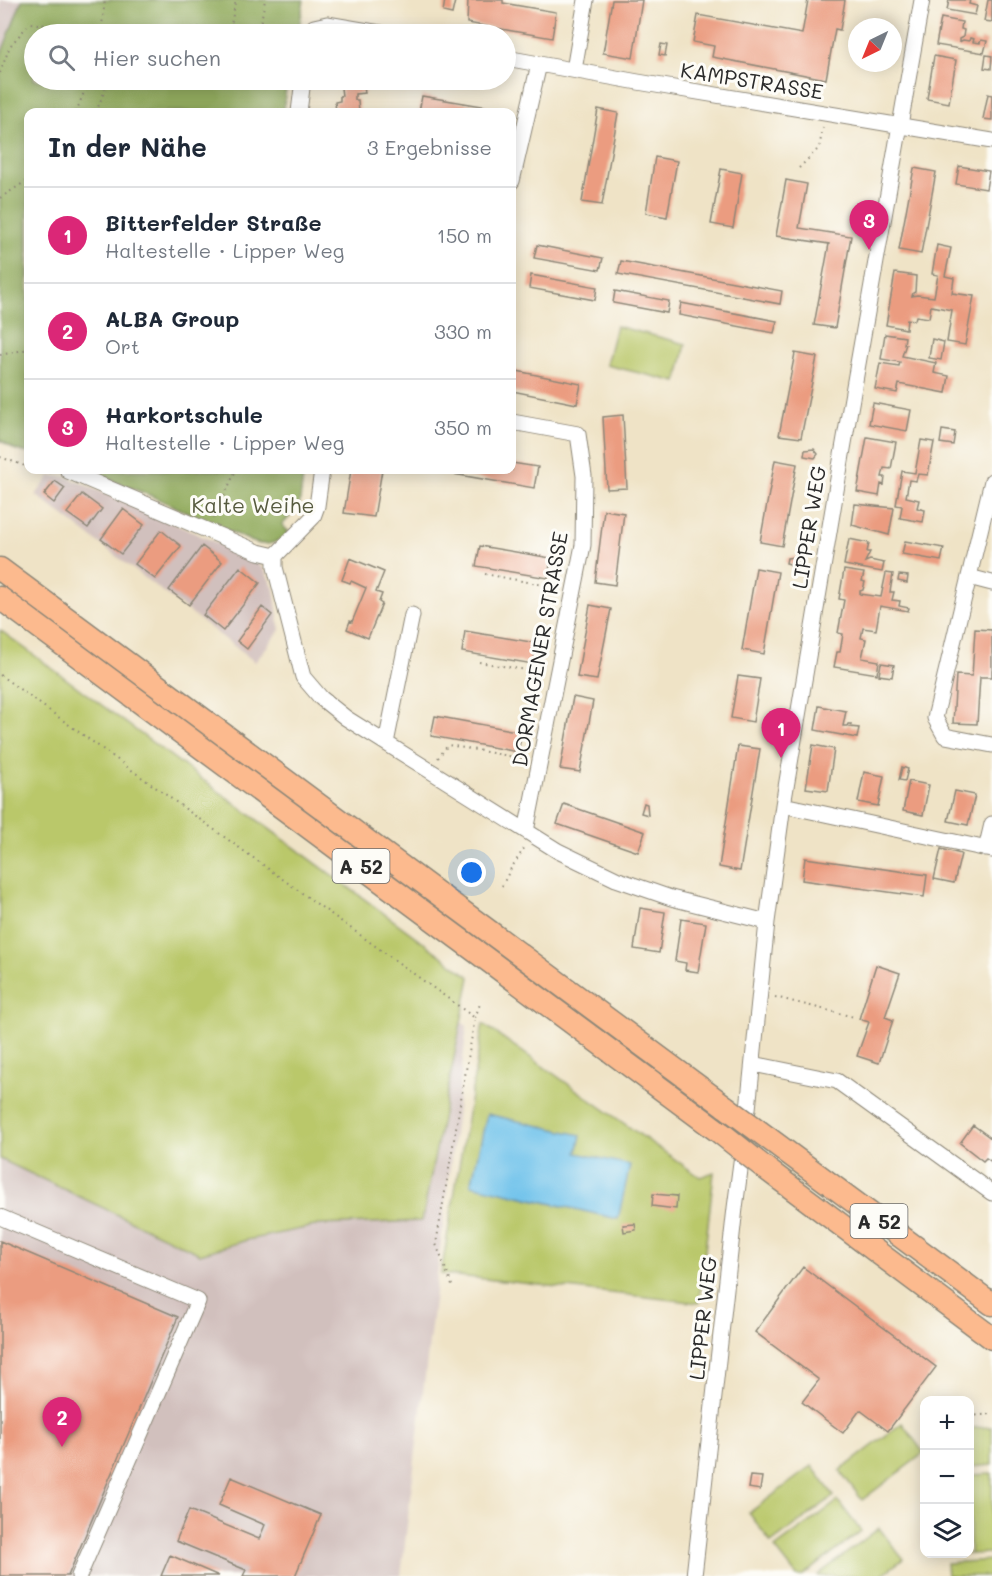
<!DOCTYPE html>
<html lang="de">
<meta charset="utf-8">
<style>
:root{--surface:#fff;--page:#f6f6f7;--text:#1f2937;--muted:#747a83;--line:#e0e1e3;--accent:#db2777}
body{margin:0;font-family:Mali,sans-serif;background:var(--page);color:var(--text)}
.controls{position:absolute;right:18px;bottom:18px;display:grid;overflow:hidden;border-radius:12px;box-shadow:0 3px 15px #0003}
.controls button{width:54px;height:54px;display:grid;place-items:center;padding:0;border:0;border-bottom:2px solid var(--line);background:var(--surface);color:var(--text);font:30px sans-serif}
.compass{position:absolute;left:848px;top:18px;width:54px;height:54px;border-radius:50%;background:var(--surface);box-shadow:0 3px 15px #0003;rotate:223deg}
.you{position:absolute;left:472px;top:873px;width:21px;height:21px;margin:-15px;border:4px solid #fff;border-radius:50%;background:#1a73e8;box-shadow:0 0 0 9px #1a73e833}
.badge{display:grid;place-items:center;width:39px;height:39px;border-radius:50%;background:var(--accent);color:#fff;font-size:20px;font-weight:700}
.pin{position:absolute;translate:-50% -50px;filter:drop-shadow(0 2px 3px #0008)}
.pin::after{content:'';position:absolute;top:32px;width:21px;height:18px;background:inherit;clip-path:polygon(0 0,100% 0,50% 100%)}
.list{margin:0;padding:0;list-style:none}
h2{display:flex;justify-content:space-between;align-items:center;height:78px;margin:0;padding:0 24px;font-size:26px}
h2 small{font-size:20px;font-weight:400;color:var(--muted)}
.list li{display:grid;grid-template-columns:39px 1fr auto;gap:18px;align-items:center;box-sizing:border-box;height:96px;padding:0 24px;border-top:2px solid var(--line)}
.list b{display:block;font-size:22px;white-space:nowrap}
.list p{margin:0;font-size:20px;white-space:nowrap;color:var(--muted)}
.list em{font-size:20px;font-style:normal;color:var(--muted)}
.icon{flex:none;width:33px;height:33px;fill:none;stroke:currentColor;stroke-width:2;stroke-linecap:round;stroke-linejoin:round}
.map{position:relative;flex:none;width:992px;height:1576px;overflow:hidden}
.search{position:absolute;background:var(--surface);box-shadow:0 3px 15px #0003;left:24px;top:24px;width:492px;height:66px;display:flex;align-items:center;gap:15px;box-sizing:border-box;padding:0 21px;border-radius:33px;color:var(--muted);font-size:22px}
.panel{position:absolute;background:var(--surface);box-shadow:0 3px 15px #0003;left:24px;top:108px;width:492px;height:366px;border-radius:12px}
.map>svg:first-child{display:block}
</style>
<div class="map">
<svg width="992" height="1576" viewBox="0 0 992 1576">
<rect width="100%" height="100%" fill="#fdfcf7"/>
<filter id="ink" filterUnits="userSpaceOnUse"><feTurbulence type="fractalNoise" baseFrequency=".0167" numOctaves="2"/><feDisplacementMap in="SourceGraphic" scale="12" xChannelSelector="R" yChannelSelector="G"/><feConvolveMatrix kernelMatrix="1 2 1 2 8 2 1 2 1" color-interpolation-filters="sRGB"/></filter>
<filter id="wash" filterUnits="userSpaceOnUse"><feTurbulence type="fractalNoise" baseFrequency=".008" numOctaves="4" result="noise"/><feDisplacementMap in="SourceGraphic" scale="24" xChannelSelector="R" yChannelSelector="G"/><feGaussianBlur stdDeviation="1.35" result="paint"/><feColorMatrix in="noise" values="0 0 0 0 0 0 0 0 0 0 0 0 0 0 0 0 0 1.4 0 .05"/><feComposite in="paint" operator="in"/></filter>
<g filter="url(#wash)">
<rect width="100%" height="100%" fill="#efe3c6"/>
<path fill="#d1c0bd" d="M0,0H22L0,57Z
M50,476L67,477L254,559L265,571L274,589L280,630L255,662L36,495Z
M0,698L467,1026L401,1576H0Z"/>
<path fill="#bac86a" stroke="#727a4a" stroke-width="1.5" d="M616,326L686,344L677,382L606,365Z
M0,630L470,977L422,1221L320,1225L247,1240L200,1254L0,1159Z
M483,1024L700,1177L714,1172L699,1303L441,1274Z
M902,1423L924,1453L862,1500L840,1471Z
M992,1427V1465L970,1467V1428Z
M812,1466L834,1496L771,1543L749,1513Z
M992,1474V1553L946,1555V1554H970V1475Z
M838,1501L861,1531L802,1576H797L775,1548Z
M879,1528L903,1559L880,1576H819L818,1575Z
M992,1560V1576H947L946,1563Z"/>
<path fill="#93ac5e" stroke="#5f6c44" stroke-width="1.5" d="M22,0H304L298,34H34V80H287L283,112H28V453L16,450L0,440V57Z
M84,470H304L299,507L282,525L289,532C279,543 267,547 253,542L147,494Z"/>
<path fill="#6fc2eb" stroke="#4d768b" stroke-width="1.5" d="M487,1114L581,1135L577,1153L630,1165L618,1219L471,1185Z"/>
<g id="blocks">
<path fill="#eb9c80" d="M445,0L455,1L452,14L443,12Z
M468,0H503V3L556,12L552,38L467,23Z
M612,0H642L633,58L603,53Z
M808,0H845L840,30L835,29L826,79L712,57L714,46L693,42L698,15L802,34Z
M949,0H970L969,4L977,6L975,15L947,10Z
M988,0H992V22L984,21Z
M941,18L962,22L961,29L964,30L963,37L959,39V42L963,40L969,41L970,38L974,39L973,42L980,43L981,40L987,41L984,53L936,45Z
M661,44L667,45L665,56L659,55Z
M986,55L992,56L991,69L984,68Z
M934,56L956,60L949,103L927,99Z
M340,80H363L365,93L355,94V100H358L359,112H336L335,102L340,101V96H342Z
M988,94L992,95V120L983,119Z
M422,96L511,111V112H419Z
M598,109L618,113L602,205L582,202Z
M655,157L677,161L667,217L646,213Z
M959,166L989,171L986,189L956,184Z
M914,168L936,172L921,254L899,250Z
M721,169L742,173L733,228L711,224Z
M786,180L807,184L799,228L851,236L835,328L814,325L829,244L776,236Z
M537,245L603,258L600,270L534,258Z
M937,245L951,248L945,276L954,278L952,293L974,296L965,345L947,342L952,310L931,306L929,318L916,316L915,320L907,319L906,329L886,325L895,273L916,276L915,292L913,293L912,296L917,295L934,297L938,275L932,274Z
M621,261L782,291L780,304L618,274Z
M531,275L597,287L595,300L529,288Z
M615,291L669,301L667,313L613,303Z
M681,303L777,321L774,333L679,315Z
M885,334L905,337L904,344H906L902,356L936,363L934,373L949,376L946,393L899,384L897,393L875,389L880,363L899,366L900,362L881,359Z
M932,339L944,342L941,360L929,358Z
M795,353L817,357L801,438L779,435Z
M512,370L581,384L577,404L512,391Z
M873,403L911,410L907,431L869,424Z
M623,415L627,488L607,489L603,417Z
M942,430L955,432L953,445L940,443Z
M867,437L896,442L891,469L884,468L882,477H885L884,485L881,484L879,496L857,492Z
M921,440L934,442L928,475L918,474L916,481L909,480L906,497L919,500L917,508L925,510L923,522L900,518L902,506L896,505L902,471L915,473Z
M814,449L818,454L815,458L804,456L805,450Z
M775,460L797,464L782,546L760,542Z
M512,463L538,467L534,488L448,473V470H512Z
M351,470H382L374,517L344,513Z
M55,481L65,488L54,503L44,495Z
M82,494L102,509L88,528L67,513Z
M855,504L894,508L889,535L852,525Z
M123,509L144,525L121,554L101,539Z
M604,510L624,513L615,585L595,582Z
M161,530L181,546L155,579L135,564Z
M849,539L869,543L867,552H870L865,562L870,560L884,563L882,572L844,565Z
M905,541L944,548L941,561L902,554Z
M202,546L222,562L189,605L169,590Z
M480,546L551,558L548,578L476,566Z
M796,557L799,562L797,566L786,563L787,558Z
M350,558L384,572L376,592L382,594L379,602L382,604L368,638L347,629L350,621L352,622L366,588L351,581L350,583L342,580Z
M240,567L260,583L223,631L203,615Z
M756,568L778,572L764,654L742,650Z
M844,570L864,573L862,581L865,582L863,590L860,591V594L881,597L886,573L893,574L890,592H894L892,600L900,601L899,606L909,608L908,611L880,606L876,630L863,628L861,638L866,639L862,658L879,661L877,674L834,667L837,652H840L843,634L838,633L844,600L839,599Z
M899,575L908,576L907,583L898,581Z
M590,605L611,609L597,680L577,677Z
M262,607L272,615L247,649L237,641Z
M975,629L992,630V677H980L977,724L953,723L956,675L972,676Z
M465,631L537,643L533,664L462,652Z
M881,663L894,665L892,677L879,675Z
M738,676L760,679L753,722L731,718Z
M573,697L593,701L580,772L560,769Z
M819,706L846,711L843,726H847L848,724H851L850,727L859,728L857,738L815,730Z
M435,716L522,732L518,752L431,736Z
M813,745L834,749L828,791L806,788Z
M738,746L760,749L740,871L719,867Z
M902,767L908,769L905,781L899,780Z
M864,772L884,776L878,806L858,802Z
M909,781L929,785L923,815L903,811Z
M955,791L975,795L968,825L948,821Z
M644,803L647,804L648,815L641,813Z
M564,804L645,832L638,852L557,824Z
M941,849L961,854L954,883L934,879Z
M805,858L927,875L924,897L802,880Z
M640,908L665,912L659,953L634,949Z
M681,919L706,923L698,972L685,970L686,963L675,961Z
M876,965L900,973L885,1017L893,1020L879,1063L857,1056L869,1022L859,1019Z
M973,1125L992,1139V1162L986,1158L983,1161L960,1143Z
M653,1194L677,1196L676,1209L652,1206Z
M635,1224L636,1230L624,1232L623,1225Z
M0,1241L178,1317L68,1576H0Z
M803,1267L936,1367L888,1431L860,1410L843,1433L802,1402L819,1380L755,1332Z
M750,1476L762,1477L760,1490L748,1488Z
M231,1477L321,1515L295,1576H243L246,1570L176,1541L189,1510L259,1539L265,1525L219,1505Z
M170,1555L219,1576H161Z"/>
</g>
</g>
<g filter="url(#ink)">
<use href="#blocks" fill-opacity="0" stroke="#8d8778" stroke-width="1.5"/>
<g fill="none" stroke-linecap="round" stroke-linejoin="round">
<g stroke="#8d8778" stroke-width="17">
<path id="minor" d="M311,34L314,27L327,24L386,34
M506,58L638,82L992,141
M574,70L586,0
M299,112L303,80
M512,181L539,64
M512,422L578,434L584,476L583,545L526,831
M322,470L317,506L313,517L275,556V567L303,677L321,698L346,718L558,851L616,879L671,898L767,922
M68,471L258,552L275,556
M992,481L935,718L945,736L992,745
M969,577L992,583
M386,743L412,615
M783,805L992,850
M986,849L992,824
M753,1064L837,1081L992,1193
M0,1217L198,1301L79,1576
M694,1576L735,1208L748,1109L767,922L783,805L843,449L922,0"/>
</g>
<g stroke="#8d8778" stroke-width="25">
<path id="highway" d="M0,569L726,1107
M0,598L722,1134
M768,1138L992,1304
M765,1168L992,1338"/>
</g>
<path stroke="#8d8778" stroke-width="2" stroke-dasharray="1.5 4.5" stroke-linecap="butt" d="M260,27L265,0
M101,34L105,0
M229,34L236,0
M0,73L10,46L30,23L101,32L231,26L299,27
M76,112L89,80
M96,112L109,80
M799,168L819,148L823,128
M0,198L28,180
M0,355L28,349
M0,457L28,467
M37,470L53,473
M214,518L236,470
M485,574L559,588
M479,662L544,673
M0,675L475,1018L436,1244L453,1288
M438,758L448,745L526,759
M502,886L510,870L525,847
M775,997L854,1017
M475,1018L481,1001
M970,1416L992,1414"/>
<use href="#minor" stroke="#fff" stroke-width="15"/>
<use href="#highway" stroke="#fcba8e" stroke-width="22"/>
<g stroke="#8d8778" stroke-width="25" stroke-linecap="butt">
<path id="highway-bridge" d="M726,1107L768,1138
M722,1134L765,1168"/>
</g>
<use href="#highway-bridge" stroke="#fcba8e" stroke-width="22"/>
</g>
</g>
<g text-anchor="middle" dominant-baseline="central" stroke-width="6" stroke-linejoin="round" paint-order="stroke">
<g fill="#fdfcf7" stroke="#6a6a68" stroke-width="1.5">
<rect x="332.5" y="849" width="57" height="34" rx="4.5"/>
<rect x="850.5" y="1204" width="57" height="34" rx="4.5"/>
</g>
<g font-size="20" font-weight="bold" fill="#2b2b2b">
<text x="361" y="866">A 52</text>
<text x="879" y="1221">A 52</text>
</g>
<g font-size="21" fill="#2b2b2b" stroke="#fdfcf7">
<text transform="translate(752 80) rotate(9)">KAMPSTRASSE</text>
<text transform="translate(808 527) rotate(-81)">LIPPER WEG</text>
<text transform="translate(539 649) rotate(-80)">DORMAGENER STRASSE</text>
<text transform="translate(702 1318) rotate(-84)">LIPPER WEG</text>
</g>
<g font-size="21" fill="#565a3e" stroke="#fdfcf7">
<text x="253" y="504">Kalte Weihe</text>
</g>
</g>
</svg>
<div class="controls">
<button>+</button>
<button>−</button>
<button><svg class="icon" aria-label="layers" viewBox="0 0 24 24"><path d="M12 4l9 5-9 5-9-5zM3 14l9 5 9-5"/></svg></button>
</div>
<svg class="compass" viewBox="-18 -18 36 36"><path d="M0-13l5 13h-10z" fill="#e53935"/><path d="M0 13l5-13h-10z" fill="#747a83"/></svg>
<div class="you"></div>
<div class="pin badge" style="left:781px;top:758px">1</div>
<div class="pin badge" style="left:62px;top:1447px">2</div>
<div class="pin badge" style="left:869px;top:250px">3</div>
<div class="search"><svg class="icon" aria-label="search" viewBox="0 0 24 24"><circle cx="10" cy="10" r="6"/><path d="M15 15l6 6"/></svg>Hier suchen</div>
<section class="panel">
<h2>In der Nähe<small>3 Ergebnisse</small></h2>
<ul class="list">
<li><span class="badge">1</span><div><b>Bitterfelder Straße</b><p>Haltestelle · Lipper Weg</p></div><em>150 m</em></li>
<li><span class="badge">2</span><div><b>ALBA Group</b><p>Ort</p></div><em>330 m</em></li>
<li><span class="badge">3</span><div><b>Harkortschule</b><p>Haltestelle · Lipper Weg</p></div><em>350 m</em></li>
</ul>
</section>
</div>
